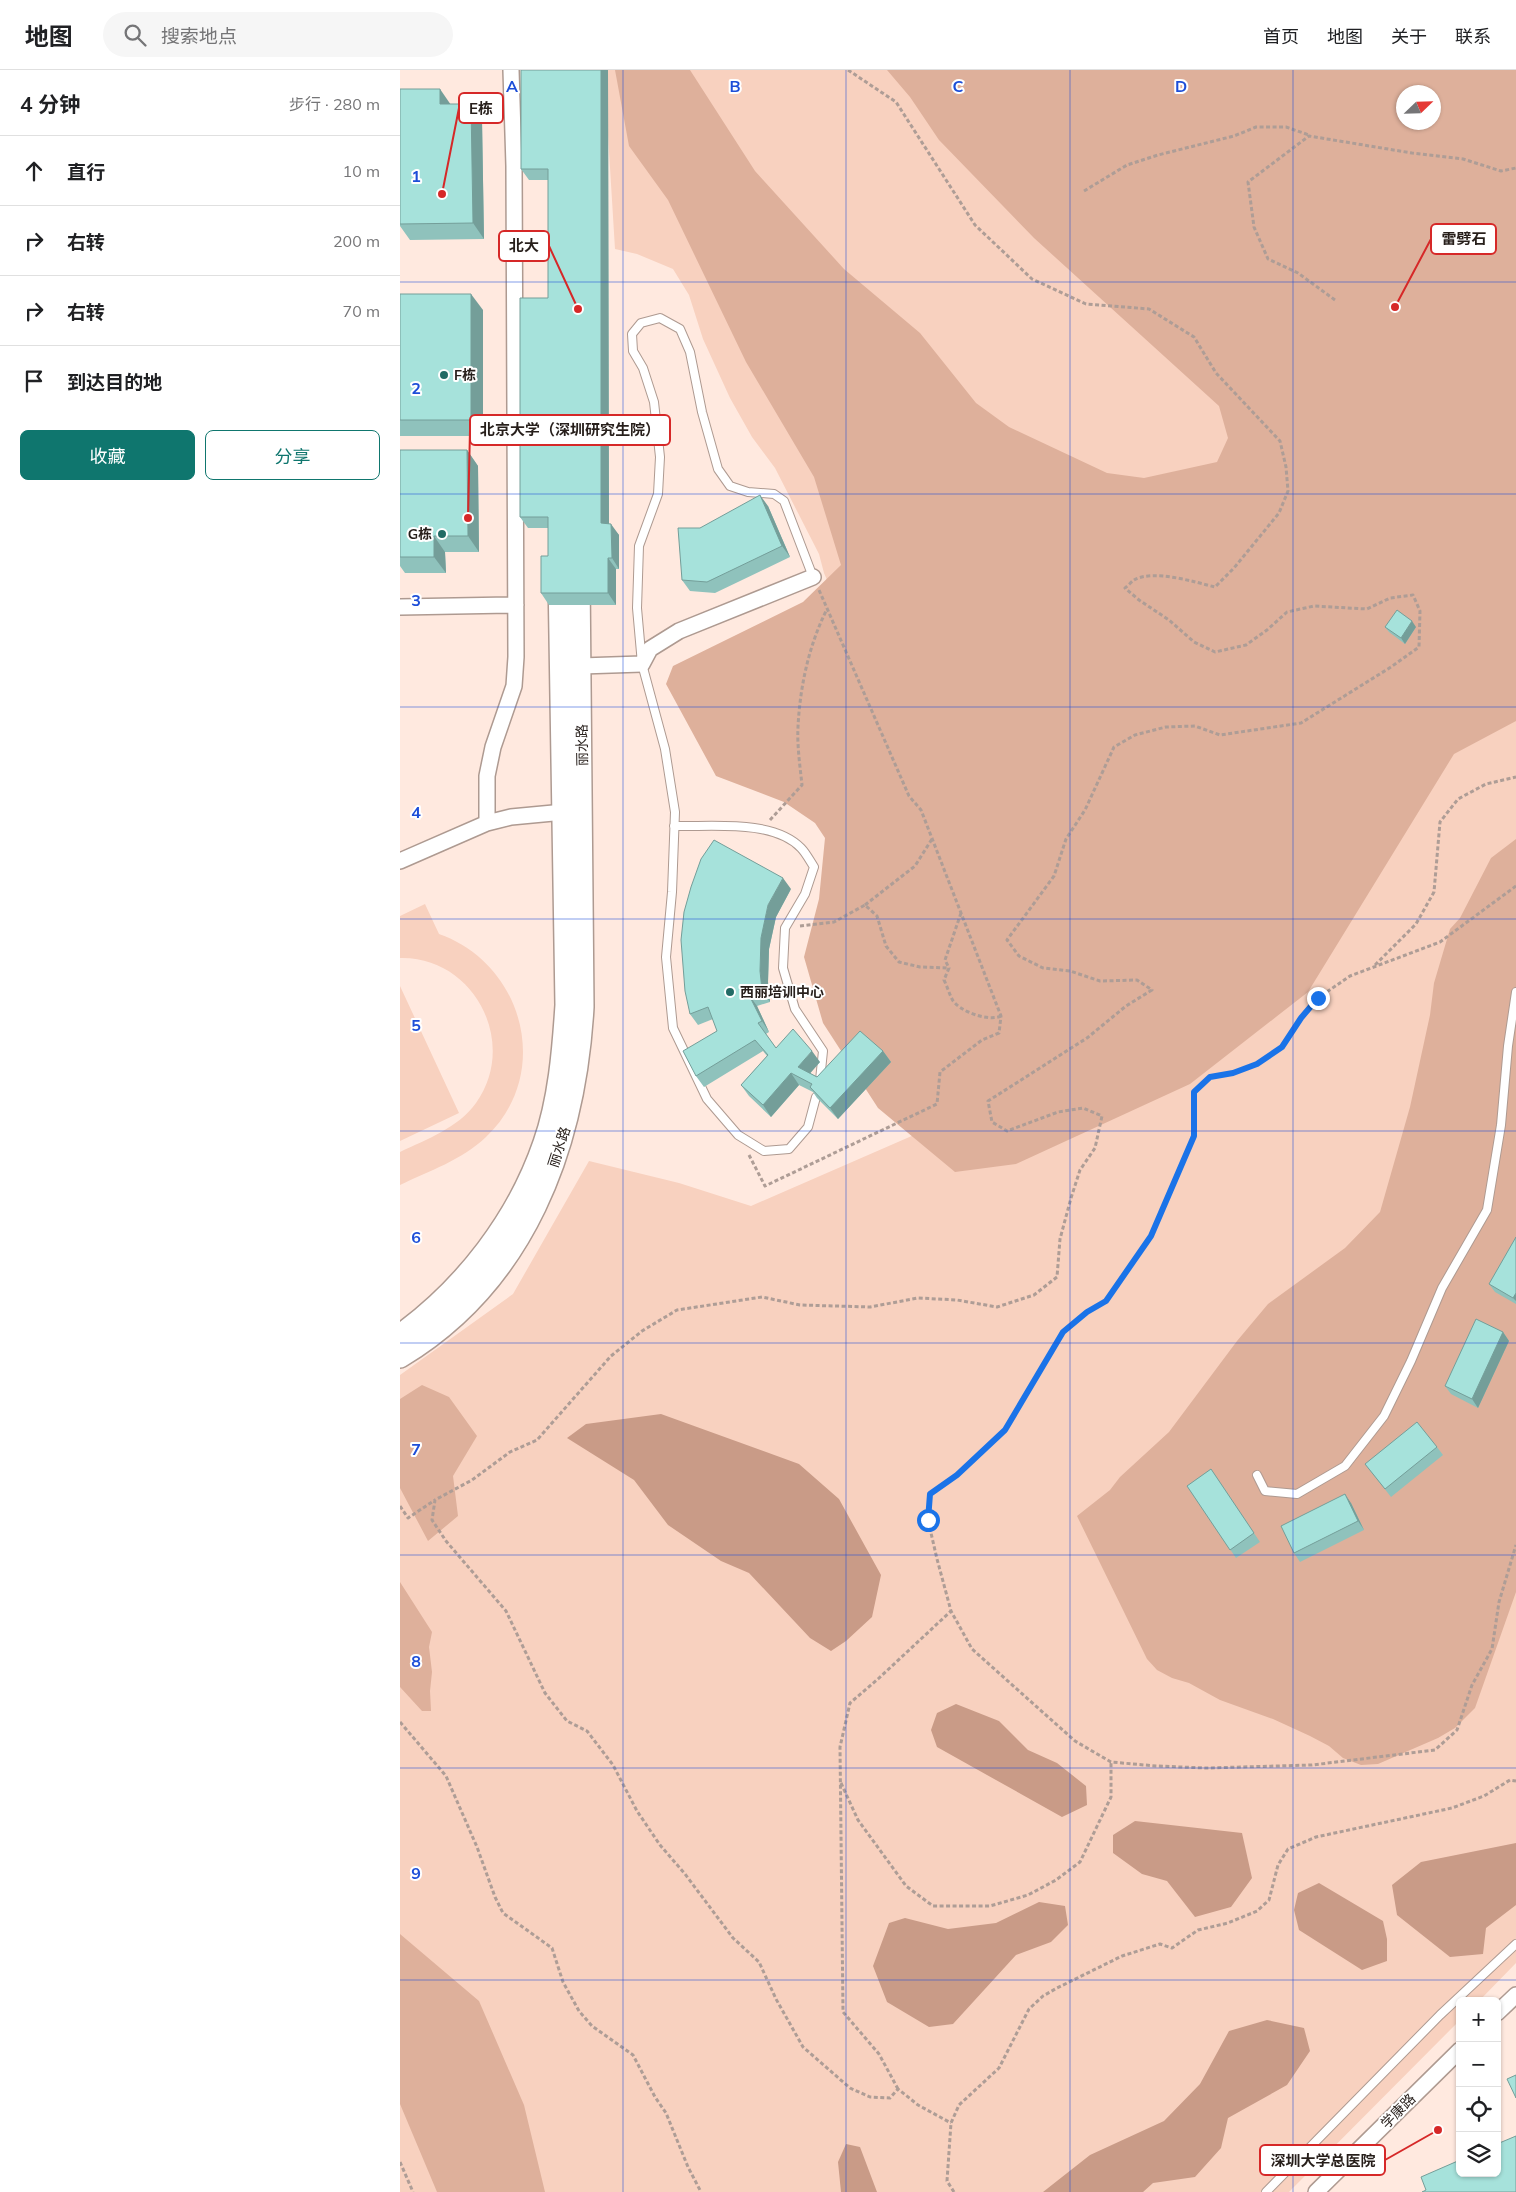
<!DOCTYPE html>
<html lang="zh">
<meta charset="utf-8">
<style>
:root{--surface:#fff;--page:#f6f6f6;--text:#202124;--muted:#757577;--line:#e0e0e0;--accent:#0f766e}
body{margin:0;font-family:Mulish,"Noto Sans SC",sans-serif;background:var(--page);color:var(--text)}
.controls{position:absolute;right:15px;bottom:15px;display:grid;overflow:hidden;border-radius:8px;box-shadow:0 1px 4px #0004}
.controls button{width:45px;height:45px;display:grid;place-items:center;padding:0;border:0;border-bottom:1px solid var(--line);background:var(--surface);color:var(--text);font:25px sans-serif}
.compass{position:absolute;left:996px;top:15px;width:45px;height:45px;border-radius:50%;background:var(--surface);box-shadow:0 1px 4px #0004;rotate:67deg}
.stop{position:absolute;width:15px;height:15px;margin:-11px;border:4px solid #1a73e8;border-radius:50%;background:#fff}
.stop.end{background:#1a73e8;border-color:#fff;box-shadow:0 1px 5px #0008}
.list{margin:0;padding:0;list-style:none}
h2{display:flex;justify-content:space-between;align-items:center;height:65px;margin:0;padding:0 20px;font-size:21px}
h2 small{font-size:16px;font-weight:400;color:var(--muted)}
.list li{display:grid;grid-template-columns:32px 1fr auto;gap:15px;align-items:center;box-sizing:border-box;height:70px;padding:0 20px;border-top:1px solid var(--line)}
.list b{display:block;font-size:19px;white-space:nowrap}
.list em{font-size:16px;font-style:normal;color:var(--muted)}
.actions{display:flex;gap:10px;padding:15px 20px}
.actions a{flex:1;padding:11px 0;border:1px solid var(--accent);border-radius:8px;text-align:center;font-size:18px;color:var(--accent)}
.actions .main{background:var(--accent);color:#fff}
.icon{flex:none;width:28px;height:28px;fill:none;stroke:currentColor;stroke-width:2;stroke-linecap:round;stroke-linejoin:round}
.map{position:relative;flex:none;width:1116px;height:2122px;overflow:hidden}
header{display:flex;align-items:center;gap:30px;box-sizing:border-box;height:70px;padding:0 25px;background:var(--surface);border-bottom:1px solid var(--line)}
header strong{font-size:24px}
nav{display:flex;gap:28px;margin-inline-start:auto;font-size:18px}
.search{width:350px;height:45px;background:var(--page);display:flex;align-items:center;gap:12px;box-sizing:border-box;padding:0 18px;border-radius:28px;color:var(--muted);font-size:19px}
main{display:flex}
aside{flex:1;background:var(--surface)}
.map>svg:first-child{display:block}
</style>
<header>
<strong>地图</strong>
<div class="search"><svg class="icon" aria-label="search" viewBox="0 0 24 24"><circle cx="10" cy="10" r="6"/><path d="M15 15l6 6"/></svg>搜索地点</div>
<nav><a>首页</a><a>地图</a><a>关于</a><a>联系</a></nav>
</header>
<main>
<aside>
<h2>4 分钟<small>步行 · 280 m</small></h2>
<ul class="list">
<li><svg class="icon" aria-label="ahead" viewBox="0 0 24 24"><path d="M12 20V5M6 11l6-6 6 6"/></svg><div><b>直行</b></div><em>10 m</em></li>
<li><svg class="icon" aria-label="right" viewBox="0 0 24 24"><path d="M7 20v-9h11M14 6l5 5-5 5"/></svg><div><b>右转</b></div><em>200 m</em></li>
<li><svg class="icon" aria-label="right" viewBox="0 0 24 24"><path d="M7 20v-9h11M14 6l5 5-5 5"/></svg><div><b>右转</b></div><em>70 m</em></li>
<li><svg class="icon" aria-label="arrive" viewBox="0 0 24 24"><path d="M6 21V4h12l-3 4 3 4H6"/></svg><div><b>到达目的地</b></div></li>
</ul>
<div class="actions"><a class="main">收藏</a><a>分享</a></div>
</aside>
<div class="map">
<svg width="1116" height="2122" viewBox="0 0 1116 2122">
<rect width="100%" height="100%" fill="#ffe9df"/>
<path fill="#f8d1bf" fill-rule="evenodd" d="M204,0H1116V1893L1079,1931H1060V1950L889,2122H0V1305L113,1224L189,1091L279,1113L351,1136L514,1065L443,547L424,503L419,484L375,398L352,367L330,328L303,269L289,225L273,199L237,184L215,179ZM1004,22H1034V52H1004Z
M25,834L39,864C124,894 153,1004 86,1067C62,1090 29,1101 0,1115V1082C27,1069 58,1058 76,1033C119,973 74,886 0,888V846Z
M0,916L59,1043L0,1071Z"/>
<path fill="#deb09b" fill-rule="evenodd" d="M215,0H290L355,101L444,199L520,263L576,333L609,357L707,403L744,408L817,392L828,368L819,336L634,168L539,70L510,27L487,0H1116V651L1054,684L908,922L790,1014L616,1094L555,1102L478,1038L423,953L404,887L419,829L425,768L415,753L384,732L316,706L266,614L273,596L403,532L441,495L414,407L346,292L268,130L229,76ZM1004,22H1034V52H1004Z
M1116,769V1522L1075,1638L1055,1658L1038,1668L978,1694L961,1695L943,1688L929,1676L910,1666L873,1649L820,1630L789,1613L772,1608L757,1600L747,1589L677,1446L710,1420L720,1407L769,1362L837,1271L868,1234L945,1178L980,1142L1010,1037L1030,945L1034,913L1050,859L1060,848L1091,788Z
M22,1315L49,1327L77,1366L53,1406L58,1446L28,1471L0,1418V1329Z
M0,1512L32,1562L29,1577L32,1602L30,1621L31,1641H22L0,1617Z
M0,1864L79,1931L124,2035L145,2122H37L0,2034Z"/>
<path fill="#c99b87" d="M261,1344L399,1394L439,1429L481,1505L472,1547L446,1571L431,1581L410,1568L349,1503L321,1491L268,1455L234,1410L167,1368L186,1354Z
M556,1634L599,1651L628,1680L657,1693L686,1716L687,1735L662,1747L537,1677L531,1660L537,1643Z
M735,1751L842,1763L852,1808L831,1837L795,1847L767,1811L742,1804L713,1783V1765Z
M1116,1773V1835L1086,1858L1083,1884L1050,1887L997,1845L992,1815L1021,1792Z
M919,1813L983,1851L987,1869V1891L962,1900L899,1860L894,1840L898,1823Z
M639,1832L665,1836L668,1855L651,1872L616,1885L553,1954L529,1957L487,1932L473,1896L489,1853L505,1848L548,1859L596,1853Z
M867,1950L904,1958L910,1981L887,2015L828,2048L821,2078L795,2107L753,2113L743,2122H643L690,2085L764,2051L800,2014L829,1961Z
M446,2074L460,2077L477,2122H441L438,2092Z"/>
<g fill="none" stroke-linecap="round" stroke-linejoin="round">
<g stroke="#ae9a91" stroke-width="10">
<path id="service" d="M413,507L384,431L374,424L348,422L330,416L318,399L302,342L290,282L280,259L260,248L241,253L232,264L233,281L243,298L254,332L260,387L258,424L239,476L237,538L242,594L265,679L275,742L272,822L266,887L273,958L307,1029L338,1065L364,1081L389,1079L408,1057L416,1027
M274,756C311,757 373,749 401,778C406,783 410,791 414,797L405,824L385,858L383,898L395,939L423,981L420,1010
M857,1405L865,1421L897,1424L945,1396L984,1346L1011,1291L1042,1218L1087,1140L1101,1055L1108,976L1116,922
M866,2122L1040,1945L1116,1874"/>
</g>
<g stroke="#ae9a91" stroke-width="18">
<path id="minor" d="M0,537L116,535
M181,596L242,594L250,579L279,561L413,507
M87,753V706L93,677L114,616L116,587L114,96L111,0
M0,791L87,753L111,747L164,742
M1097,1943L1116,1925
M916,2122L1060,1980"/>
</g>
<g stroke="#ae9a91" stroke-width="24">
<path id="secondary" d="M0,1265C65,1218 118,1149 144,1073C159,1030 163,981 166,935L159,505
M0,1287C125,1212 175,1077 183,937L179,505"/>
</g>
<path stroke="#ae9d96" stroke-width="3" stroke-dasharray="4 2.5" stroke-linecap="butt" d="M448,0L496,32L575,155L632,209L686,234L749,239L794,267L816,303L880,371L886,397L888,421L879,443L834,498L815,517C795,512 753,499 734,510C731,512 728,516 725,518L739,530L769,550L794,572L815,582L846,575L867,560L887,542L914,536L967,539L990,528L1013,525L1020,541L1019,577L991,597L901,653L820,665L795,656L766,657L735,665L714,677L685,740L666,769L654,806L607,870L619,886L643,898L670,901L700,911L737,910L752,920L726,936L687,968L588,1031L592,1052L607,1061L658,1042L683,1038L702,1046L695,1078L680,1100L671,1128L660,1169L657,1207L634,1225L597,1237L557,1230L518,1228L470,1237L400,1235L362,1227L277,1240L242,1261L211,1286L137,1370L110,1382L72,1410L35,1430L32,1450L46,1471L106,1541L145,1623L167,1651L187,1661L213,1695L237,1741L260,1775L285,1804L333,1868L359,1892L376,1929L403,1977L450,2018L470,2027L490,2028L498,2019L518,2035L551,2053
M684,121L727,95L758,85L834,66L856,57H886L909,65
M935,230L898,203L868,189L854,157L848,112L909,66L1012,83L1063,89L1101,101L1116,98
M370,750L402,715C400,696 397,676 398,657C400,616 409,575 427,539
M1116,816L1040,872L950,906L918,928L901,948L882,977L857,994L833,1003L810,1007L794,1022V1066L751,1166L706,1231L687,1242L663,1262L605,1360L557,1405L530,1424L528,1450L537,1489L551,1541L572,1579L675,1671L711,1692L756,1696L807,1698L912,1695L1035,1680L1057,1660L1072,1615L1092,1579L1099,1532L1116,1475
M465,835L515,796L532,769
M561,843L545,890L549,898L544,910C547,916 549,923 552,929C558,941 588,952 601,946
M400,856L434,852L465,835L477,846L486,876L499,892L520,897L549,898
M975,895L1016,854L1034,822L1040,752L1058,729L1086,714L1116,707
M349,1085L365,1116L537,1034L540,1002L582,970L599,963L601,946L521,740L509,726L419,520
M0,1436L8,1448L35,1430
M0,1652L46,1706L77,1777L95,1827L103,1843L152,1878L163,1912L179,1941L192,1956L233,1985L255,2027L266,2043L288,2097L301,2122
M441,1713L458,1750L506,1816L533,1836H590L628,1825L656,1810L680,1792L711,1727V1692
M498,2019L479,1984L443,1942L440,1677L450,1633L478,1609L551,1541
M0,2092L13,2122
M554,2122L547,2111L551,2053L559,2035L599,1998L629,1939L643,1926L657,1918L722,1886L760,1874L772,1878L798,1860L828,1853L857,1841L869,1830L878,1795L888,1779L916,1767L1052,1738L1084,1726L1110,1710L1116,1711"/>
<use href="#service" stroke="#fff" stroke-width="8"/>
<use href="#minor" stroke="#fff" stroke-width="15"/>
<use href="#secondary" stroke="#fff" stroke-width="21"/>
</g>
<path fill="#8fc2bc" d="M208,0L209,454L219,465V499H216V535H149L141,523L148,486V458H128L120,447L148,228V110H129L121,99Z
M0,19L50,34H71L82,50L84,169L10,170L0,156Z
M0,224L83,240V366H0Z
M0,380H67L78,396L79,482H45L46,503H5L0,496Z
M368,436L390,487L315,523L290,521L282,510L300,458Z
M985,557H1016L1005,574L989,562Z
M391,819L376,847L369,879L368,912L370,932L357,936L369,962L366,964L376,978L420,992L410,1003L417,1007L483,981L491,992L438,1049L417,1028L413,1022L399,1015L371,1047L349,1026L341,1015L367,986L363,981L304,1017L296,1006L317,961L313,949L298,955L290,944Z
M1116,1167V1234L1095,1222L1089,1214Z
M1103,1262L1109,1271L1078,1338L1051,1324L1045,1316Z
M1037,1377L1043,1385L991,1427L965,1394Z
M811,1399L860,1472L836,1488L787,1416Z
M951,1433L964,1460L900,1492L894,1483Z"/>
<path fill="#749e99" d="M201,0H208L209,465L201,453Z
M40,19L51,35L40,34Z
M71,34L82,50L84,169L73,153Z
M71,224L83,240V366L71,350Z
M67,380L78,396L79,482L68,466Z
M360,425L368,436L390,487L382,476Z
M211,454L219,465V499L212,488Z
M34,466L45,482L46,503L34,487Z
M208,488L216,499V535L208,523Z
M1012,551L1016,557L1005,574L1001,568Z
M383,808L391,819L376,847L369,879L368,912L370,932L362,920L360,901L361,868L368,835Z
M349,925L357,936L369,962L362,951Z
M412,981L420,992L406,1008L398,997Z
M483,981L491,992L438,1049L430,1038Z
M391,1003L399,1015L371,1047L363,1035Z
M1116,1223V1231L1113,1228Z
M1103,1262L1109,1271L1078,1338L1072,1329Z
M945,1424L951,1433L964,1460L958,1451Z"/>
<path fill="#a6e2db" stroke="#749e99" d="M121,0H201V453L211,454L212,488H208V523H141V486H148V447H120V228H148V99H121Z
M0,19H40V34H71L73,153L0,154Z
M0,224H71V350H0Z
M0,380H67L68,466H34V487H0Z
M360,425L382,476L307,512L282,510L278,458H300Z
M997,540L1012,551L1001,568L985,557Z
M314,770L383,808L368,835L361,868L360,901L362,920L349,925L362,951L358,953L376,978L393,959L412,981L398,997L417,1007L460,961L483,981L430,1038L410,1017L412,1014L391,1003L363,1035L341,1015L368,985L355,970L296,1006L283,981L317,961L308,937L290,944L285,921L281,870L284,842L291,817L301,789Z
M1116,1167V1223L1113,1228L1089,1214Z
M1076,1249L1103,1262L1072,1329L1045,1316Z
M1017,1352L1037,1377L985,1419L965,1394Z
M811,1399L854,1463L830,1480L787,1416Z
M945,1424L958,1451L894,1483L881,1456Z
M1116,2005V2028L1107,2009Z
M1116,2066V2122H1022L1026,2120L1021,2107L1060,2090V2103H1097V2074Z"/>
<g fill="none" stroke-linecap="round" stroke-linejoin="round">
<path stroke="#1a73e8" stroke-width="6" d="M528,1450L530,1424L557,1405L605,1360L663,1262L687,1242L706,1231L751,1166L794,1066V1022L810,1007L833,1003L857,994L882,977L901,948L918,928"/>
</g>
<path fill="none" stroke="#1d4ed8" stroke-width="1" stroke-opacity="0.55" d="M223,0V2122M446,0V2122M670,0V2122M893,0V2122M0,212H1116M0,424H1116M0,637H1116M0,849H1116M0,1061H1116M0,1273H1116M0,1485H1116M0,1698H1116M0,1910H1116"/>
<g fill="#226b65" stroke="#fff" stroke-width="2">
<circle cx="44" cy="305" r="5"/>
<circle cx="42" cy="464" r="5"/>
<circle cx="330" cy="922" r="5"/>
</g>
<g text-anchor="middle" dominant-baseline="central" stroke-width="4" stroke-linejoin="round" paint-order="stroke">
<g font-size="14" font-weight="bold" fill="#271f1b" stroke="#fff" text-anchor="start">
<text x="54" y="305">F栋</text>
<text x="32" y="464" text-anchor="end">G栋</text>
<text x="340" y="922">西丽培训中心</text>
</g>
<g font-size="14" fill="#271f1b" stroke="#fff">
<text transform="translate(182 675) rotate(-91)">丽水路</text>
<text transform="translate(159 1077) rotate(-72)">丽水路</text>
<text transform="translate(998 2041) rotate(-45)">学康路</text>
</g>
</g>
<g font-size="16" text-anchor="middle" font-weight="bold" fill="#1d4ed8" stroke="#fff" stroke-width="4" stroke-linejoin="round" paint-order="stroke">
<text x="112" y="22">A</text>
<text x="335" y="22">B</text>
<text x="558" y="22">C</text>
<text x="781" y="22">D</text>
<text x="16" y="112">1</text>
<text x="16" y="324">2</text>
<text x="16" y="536">3</text>
<text x="16" y="748">4</text>
<text x="16" y="961">5</text>
<text x="16" y="1173">6</text>
<text x="16" y="1385">7</text>
<text x="16" y="1597">8</text>
<text x="16" y="1809">9</text>
</g>
<path fill="none" stroke="#d62828" stroke-width="2" d="M42 124L59 38M995 237L1031 169M178 239L149 176M68 448L70 360M1038 2060L985 2090"/>
<g fill="#d62828" stroke="#fff" stroke-width="2">
<circle cx="42" cy="124" r="5"/>
<circle cx="995" cy="237" r="5"/>
<circle cx="178" cy="239" r="5"/>
<circle cx="68" cy="448" r="5"/>
<circle cx="1038" cy="2060" r="5"/>
</g>
<g fill="#fff" stroke="#d62828" stroke-width="2">
<rect x="59" y="23" width="44" height="30" rx="5"/>
<rect x="1031" y="154" width="65" height="30" rx="5"/>
<rect x="99" y="161" width="50" height="30" rx="5"/>
<rect x="70" y="345" width="200" height="30" rx="5"/>
<rect x="860" y="2075" width="125" height="30" rx="5"/>
</g>
<g font-size="15" text-anchor="middle" font-weight="bold" fill="#271f1b">
<text x="81" y="44">E栋</text>
<text x="1064" y="174">雷劈石</text>
<text x="124" y="181">北大</text>
<text x="170" y="365">北京大学（深圳研究生院）</text>
<text x="923" y="2096">深圳大学总医院</text>
</g>
</svg>
<div class="controls">
<button>+</button>
<button>−</button>
<button><svg class="icon" aria-label="locate" viewBox="0 0 24 24"><circle cx="12" cy="12" r="6"/><path d="M12 2v4M12 18v4M2 12h4M18 12h4"/></svg></button>
<button><svg class="icon" aria-label="layers" viewBox="0 0 24 24"><path d="M12 4l9 5-9 5-9-5zM3 14l9 5 9-5"/></svg></button>
</div>
<svg class="compass" viewBox="-18 -18 36 36"><path d="M0-13l5 13h-10z" fill="#e53935"/><path d="M0 13l5-13h-10z" fill="#757577"/></svg>
<div class="stop" style="left:528px;top:1450px"></div>
<div class="stop end" style="left:918px;top:928px"></div>
</div>
</main>
